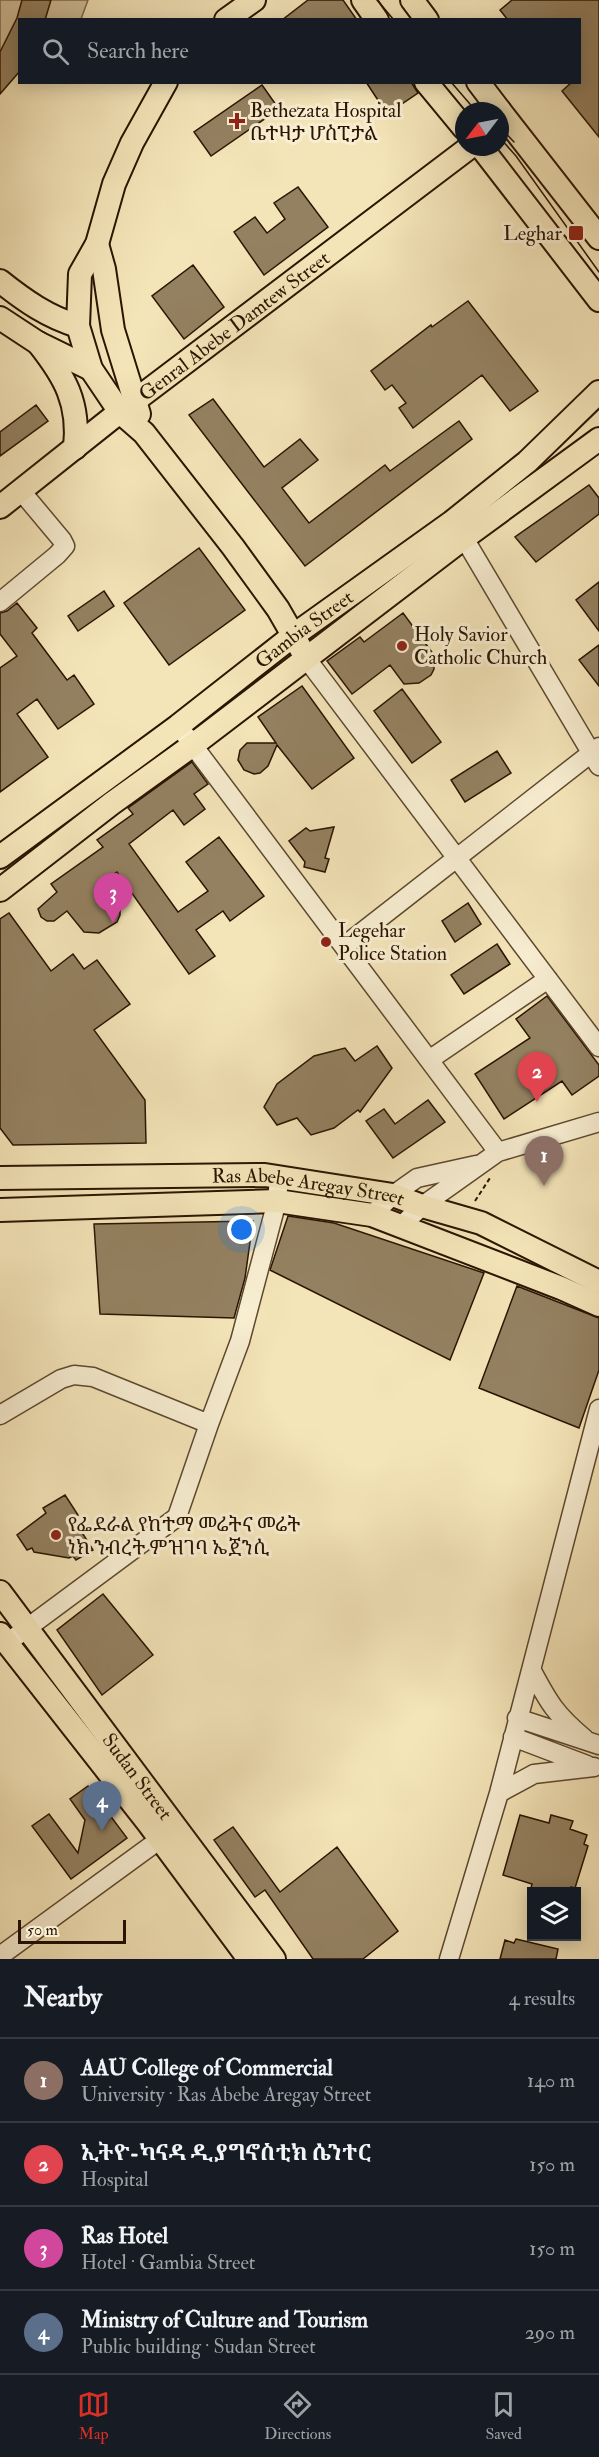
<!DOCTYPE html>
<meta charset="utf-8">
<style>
:root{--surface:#171b24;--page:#242831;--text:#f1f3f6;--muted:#9ea1a6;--line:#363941;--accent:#d93025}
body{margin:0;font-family:"IM FELL Double Pica","Noto Serif Ethiopic",serif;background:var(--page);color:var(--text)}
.controls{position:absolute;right:18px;bottom:18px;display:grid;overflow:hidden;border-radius:0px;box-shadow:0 3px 15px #0003}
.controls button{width:54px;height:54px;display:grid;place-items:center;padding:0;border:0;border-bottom:2px solid var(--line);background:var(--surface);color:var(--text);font:30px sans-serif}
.compass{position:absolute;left:455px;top:102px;width:54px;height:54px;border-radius:50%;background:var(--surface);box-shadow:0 3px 15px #0003;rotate:238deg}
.scale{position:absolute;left:18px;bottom:15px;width:108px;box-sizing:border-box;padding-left:6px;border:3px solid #2b1401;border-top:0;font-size:16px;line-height:21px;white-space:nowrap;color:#2b1401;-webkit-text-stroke:4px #f8eed2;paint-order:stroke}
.you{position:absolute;left:242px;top:1230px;width:21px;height:21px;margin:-15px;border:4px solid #fff;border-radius:50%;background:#1a73e8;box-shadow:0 0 0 9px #1a73e833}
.badge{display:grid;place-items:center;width:39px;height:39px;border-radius:50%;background:var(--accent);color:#fff;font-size:20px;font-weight:700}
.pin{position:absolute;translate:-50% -50px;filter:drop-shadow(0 2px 3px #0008)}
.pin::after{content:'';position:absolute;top:32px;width:21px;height:18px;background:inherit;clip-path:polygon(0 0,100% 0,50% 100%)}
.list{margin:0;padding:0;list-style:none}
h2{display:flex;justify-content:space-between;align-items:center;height:78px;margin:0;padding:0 24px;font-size:26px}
h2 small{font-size:20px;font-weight:400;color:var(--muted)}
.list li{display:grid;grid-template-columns:39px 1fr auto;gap:18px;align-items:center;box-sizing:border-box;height:84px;padding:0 24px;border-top:2px solid var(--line)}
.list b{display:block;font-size:22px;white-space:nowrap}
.list p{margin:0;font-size:20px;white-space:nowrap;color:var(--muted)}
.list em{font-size:20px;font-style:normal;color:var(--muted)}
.icon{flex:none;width:33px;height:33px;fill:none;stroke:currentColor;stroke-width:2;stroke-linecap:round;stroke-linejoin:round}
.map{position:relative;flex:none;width:599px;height:1959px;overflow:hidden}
.search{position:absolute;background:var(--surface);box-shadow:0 3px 15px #0003;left:18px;right:18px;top:18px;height:66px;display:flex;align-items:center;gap:15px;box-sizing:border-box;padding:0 21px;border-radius:0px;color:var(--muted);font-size:22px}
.sheet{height:414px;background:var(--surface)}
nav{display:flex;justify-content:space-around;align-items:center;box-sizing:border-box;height:84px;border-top:2px solid var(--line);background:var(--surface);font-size:16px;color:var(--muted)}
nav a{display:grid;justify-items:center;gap:3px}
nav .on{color:var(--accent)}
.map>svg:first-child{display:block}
</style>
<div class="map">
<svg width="599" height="1959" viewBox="0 0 599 1959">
<rect width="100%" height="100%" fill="#f4e5b9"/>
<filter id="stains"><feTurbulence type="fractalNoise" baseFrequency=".00333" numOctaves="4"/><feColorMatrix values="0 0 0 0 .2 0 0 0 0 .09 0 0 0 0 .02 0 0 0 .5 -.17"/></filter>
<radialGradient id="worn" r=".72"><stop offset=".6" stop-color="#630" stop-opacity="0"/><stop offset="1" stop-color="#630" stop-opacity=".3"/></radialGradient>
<path fill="#d2c19a" stroke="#7e6a4e" stroke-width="1.5" d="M0,0H88L81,19L20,20L19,71L0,92Z"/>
<path fill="#948161" stroke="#2b1401" stroke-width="1.5" d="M22,0H51L45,20H20V71L0,94V52L17,18Z
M308,0H343L357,20H282Z
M512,0H599V137L562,91L572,82H579V20H508L500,10Z
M366,82H411L418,93L387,114Z
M262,85L279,109L211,156L194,132Z
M298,187L328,227L264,275L234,232L255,217L267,233L285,219L274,203Z
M193,265L224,307L184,339L152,296Z
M468,301L538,391L510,411L482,375L413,428L399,408L406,403L392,385L385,390L371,371L431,325L432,327Z
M213,399L264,467L300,439L318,460L282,488L309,523L385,465L390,471L459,421L472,439L305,566L189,415Z
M36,405L48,421L0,456V432Z
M589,485L599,498V514L536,562L515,537Z
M199,548L245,610L169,665L124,603Z
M599,582V631L576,600Z
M104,591L114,606L78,631L68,616Z
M17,603L37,628L32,633L67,680L74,675L94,704L58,729L37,699L17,714L48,757L0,792V668L17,656L0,634V613L7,611Z
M403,613L434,655V669L431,675L419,683L404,684L390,665L352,694L327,661L360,637L364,642Z
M599,645V686L579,660Z
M302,686L354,758L312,789L277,745L268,766L260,773L254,774L244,770L238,760L240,750L247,743H276L258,717Z
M402,689L441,742L412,763L374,711Z
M497,751L511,773L465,802L451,780Z
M192,762L208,784L194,794L205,809L184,825L173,810L129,844L178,912L208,891L186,862L219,837L264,896L230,921L223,911L196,930L215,956L189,974L117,872L98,885L111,904L120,898V915L117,922L99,933L84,932L67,911L54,921H47L41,917L38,909L57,892L51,884L103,847L97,840L133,814L128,808Z
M334,827L325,858L329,859L325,872L304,867L305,862L289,841L306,828L310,831Z
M468,903L481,924L455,942L442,921Z
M9,913L51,971L73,954L84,969L97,960L130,1004L94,1030L145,1100L146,1143L13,1145L0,1128V919Z
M497,944L510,964L464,994L451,975Z
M547,996L599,1065V1076L572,1095L562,1081L504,1119L475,1074L530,1038L516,1019Z
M377,1046L392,1068L360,1112L358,1110L334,1128L311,1135L297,1118L277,1125L264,1107L277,1084L314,1056L345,1048L355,1061Z
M428,1100L445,1122L393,1158L366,1121L384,1109L395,1124Z
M288,1216L334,1223L484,1273L450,1360L270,1270Z
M253,1221L245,1278L234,1318L100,1314L94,1224Z
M517,1286L599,1318V1370L579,1428L479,1388Z
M65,1495L78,1515L73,1518L93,1550L76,1560L73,1556L69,1558L34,1552L32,1548L27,1550L17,1535L46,1513L43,1508Z
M103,1594L153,1655L102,1695L57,1630Z
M88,1786L127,1838L71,1879L32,1826L49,1814L78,1853L85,1820L70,1799Z
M520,1815L549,1823L551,1815L573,1821L570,1829L587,1835L584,1844L588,1846L575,1888L571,1887L570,1892H530L532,1884L503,1875Z
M233,1827L280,1892L337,1847L398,1931L363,1959H313L265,1890L255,1897L214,1840Z
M516,1939L558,1949L556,1959H500L505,1940L514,1943Z"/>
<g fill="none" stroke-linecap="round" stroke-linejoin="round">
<g stroke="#5d482f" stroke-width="21">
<path id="minor" d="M464,538L599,766
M0,602L57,555L65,546L62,540L21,491
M306,658L599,1047
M186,736L498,1152
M344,946L599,747
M429,1060L548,979
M372,1215L393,1195L417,1178L476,1165
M401,1226L422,1206L498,1152L599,1122
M0,1415L61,1379L74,1375L93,1377L209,1424
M7,1643L177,1517L209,1424L240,1341L277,1201L279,1177
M532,1671C549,1703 556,1715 585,1739
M517,1718L599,1745
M513,1737L587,1765
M499,1793L534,1774L594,1767
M0,1956L170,1832
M449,1959L499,1793L599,1409"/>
</g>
<g stroke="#2b1401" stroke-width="26">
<g id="major">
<path d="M363,0L377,20"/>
<path d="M412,0L427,20"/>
<path d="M226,20L254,0"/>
<path d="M166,82L132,143L114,184L97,244L80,274L78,326L91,369L120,412L144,433L233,547L278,609L301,649"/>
<path d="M426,82L464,128"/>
<path d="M478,82L500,111"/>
<path d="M500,111L599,238"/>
<path d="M481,147L599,300"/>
<path d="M97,244L104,269L113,330L139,414"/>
<path d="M0,281C25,301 48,317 78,326"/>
<path d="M0,318L38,343L91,369"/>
<path d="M38,343C65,377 80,403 75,448"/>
<path id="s1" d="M0,507L112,418L470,147"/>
<path id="s2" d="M0,857L178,726L294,635L452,522L527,462L599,392"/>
<path d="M0,890L111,804L193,745L464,538L599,439"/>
<path id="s3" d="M0,1178L265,1175L393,1195L422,1206L481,1223L599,1282"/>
<path d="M0,1210L277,1201L372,1215L561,1288L599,1305"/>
<path id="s4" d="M0,1592L274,1959"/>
<path d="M0,1634L149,1824L249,1959"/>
</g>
</g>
<path stroke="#2b1401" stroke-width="2" stroke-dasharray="4.5 3" stroke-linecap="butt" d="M475,1201L490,1178"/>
<use href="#minor" stroke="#f8eed2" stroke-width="18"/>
<use href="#major" stroke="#f4e5b9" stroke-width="22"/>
<path stroke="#2b1401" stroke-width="1.5" d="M377,0L394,20
M451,82L476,111
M500,127L514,142
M500,138L516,156L599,272"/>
</g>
<g fill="#8f2418" stroke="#f8eed2" stroke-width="2">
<path d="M234 112h6v6h6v6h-6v6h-6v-6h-6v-6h6z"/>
<rect x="568" y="225" width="16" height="16" rx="3"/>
<circle cx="402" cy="646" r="6"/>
<circle cx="326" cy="942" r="6"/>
<circle cx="56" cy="1535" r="6"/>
</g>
<g text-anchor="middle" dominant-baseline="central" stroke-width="6" stroke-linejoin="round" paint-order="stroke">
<g font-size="20" fill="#2b1401" stroke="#f8eed2" text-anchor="start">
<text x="250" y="110">Bethezata Hospital<tspan x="250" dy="23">ቤተዛታ ሆስፒታል</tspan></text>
<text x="562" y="233" text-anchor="end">Leghar</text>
<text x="414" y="634">Holy Savior<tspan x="414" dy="23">Catholic Church</tspan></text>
<text x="338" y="930">Legehar<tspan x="338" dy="23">Police Station</tspan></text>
<text x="68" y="1524">የፌደራል የከተማ መሬትና መሬት<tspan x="68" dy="23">ነክ ንብረት ምዝገባ ኤጀንሲ</tspan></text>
</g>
<g font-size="20" fill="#2b1401" stroke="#f8eed2">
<text stroke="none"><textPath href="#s1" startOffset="296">Genral Abebe Damtew Street</textPath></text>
<text stroke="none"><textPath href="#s2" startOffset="380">Gambia Street</textPath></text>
<text stroke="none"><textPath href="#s3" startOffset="309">Ras Abebe Aregay Street</textPath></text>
<text stroke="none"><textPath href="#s4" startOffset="230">Sudan Street</textPath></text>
</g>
</g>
<rect width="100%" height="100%" filter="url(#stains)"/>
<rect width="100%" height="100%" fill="url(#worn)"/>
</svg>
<div class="controls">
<button><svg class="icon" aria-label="layers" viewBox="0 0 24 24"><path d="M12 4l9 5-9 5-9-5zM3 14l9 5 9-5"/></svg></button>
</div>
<svg class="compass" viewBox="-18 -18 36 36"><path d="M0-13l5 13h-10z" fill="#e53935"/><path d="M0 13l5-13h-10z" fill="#9ea1a6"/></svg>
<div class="scale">50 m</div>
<div class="you"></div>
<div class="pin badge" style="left:544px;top:1186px;background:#8d6e63">1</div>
<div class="pin badge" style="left:537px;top:1102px;background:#e0444e">2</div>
<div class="pin badge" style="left:113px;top:923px;background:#d1479c">3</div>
<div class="pin badge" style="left:102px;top:1831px;background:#5c6f8a">4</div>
<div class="search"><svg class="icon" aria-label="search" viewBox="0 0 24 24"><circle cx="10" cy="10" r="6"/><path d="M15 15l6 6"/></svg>Search here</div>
</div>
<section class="sheet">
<h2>Nearby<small>4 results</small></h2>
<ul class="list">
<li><span class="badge" style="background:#8d6e63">1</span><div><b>AAU College of Commercial</b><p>University · Ras Abebe Aregay Street</p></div><em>140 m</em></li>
<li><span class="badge" style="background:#e0444e">2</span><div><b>ኢትዮ-ካናዳ ዲያግኖስቲክ ሴንተር</b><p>Hospital</p></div><em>150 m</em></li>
<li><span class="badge" style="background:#d1479c">3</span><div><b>Ras Hotel</b><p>Hotel · Gambia Street</p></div><em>150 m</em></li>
<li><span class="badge" style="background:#5c6f8a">4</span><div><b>Ministry of Culture and Tourism</b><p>Public building · Sudan Street</p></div><em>290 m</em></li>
</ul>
</section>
<nav>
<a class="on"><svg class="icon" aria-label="map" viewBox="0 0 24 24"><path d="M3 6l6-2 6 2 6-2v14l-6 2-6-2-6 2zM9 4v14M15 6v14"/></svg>Map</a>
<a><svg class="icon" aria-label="directions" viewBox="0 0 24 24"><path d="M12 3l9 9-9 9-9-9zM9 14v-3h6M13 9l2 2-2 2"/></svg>Directions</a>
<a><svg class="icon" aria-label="saved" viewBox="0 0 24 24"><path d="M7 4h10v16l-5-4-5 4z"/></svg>Saved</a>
</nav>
